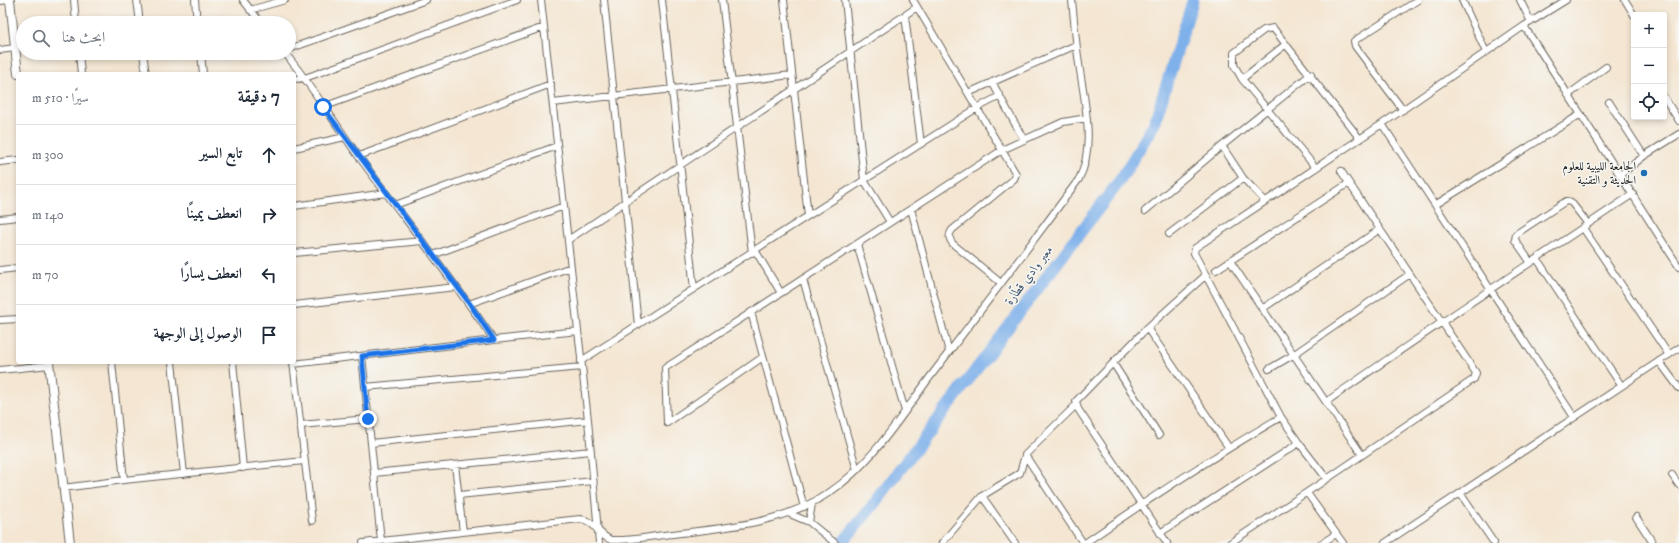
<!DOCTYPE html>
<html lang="ar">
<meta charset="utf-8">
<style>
:root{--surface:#fff;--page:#f6f6f7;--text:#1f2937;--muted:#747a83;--line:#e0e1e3}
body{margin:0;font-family:"IM FELL DW Pica",Amiri,serif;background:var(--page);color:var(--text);direction:rtl}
.controls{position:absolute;right:12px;top:12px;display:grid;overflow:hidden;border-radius:4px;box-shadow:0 2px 6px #0003}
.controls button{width:36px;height:36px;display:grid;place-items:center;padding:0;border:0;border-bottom:1px solid var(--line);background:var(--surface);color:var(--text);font:20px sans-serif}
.stop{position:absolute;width:12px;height:12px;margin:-9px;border:3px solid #1a73e8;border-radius:50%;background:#fff}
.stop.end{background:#1a73e8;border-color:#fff;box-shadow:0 1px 4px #0008}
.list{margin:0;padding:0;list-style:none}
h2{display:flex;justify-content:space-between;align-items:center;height:52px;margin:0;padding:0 16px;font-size:17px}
h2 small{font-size:13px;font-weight:400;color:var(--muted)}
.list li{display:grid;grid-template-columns:26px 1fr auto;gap:12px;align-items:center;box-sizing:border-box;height:60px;padding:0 16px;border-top:1px solid var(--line)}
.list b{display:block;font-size:15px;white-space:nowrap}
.list em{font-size:13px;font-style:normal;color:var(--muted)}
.icon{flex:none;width:22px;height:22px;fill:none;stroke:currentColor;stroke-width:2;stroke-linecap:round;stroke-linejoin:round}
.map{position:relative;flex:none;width:1679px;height:543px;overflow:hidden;direction:ltr}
.search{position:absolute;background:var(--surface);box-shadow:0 2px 6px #0003;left:16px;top:16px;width:280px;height:44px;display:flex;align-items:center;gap:10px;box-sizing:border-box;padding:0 14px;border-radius:22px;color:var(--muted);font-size:15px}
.panel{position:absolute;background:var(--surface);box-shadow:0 2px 6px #0003;left:16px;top:72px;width:280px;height:292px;border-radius:4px;direction:rtl}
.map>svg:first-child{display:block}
</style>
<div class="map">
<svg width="1679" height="543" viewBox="0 0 1679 543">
<rect width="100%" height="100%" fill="#f6f6f2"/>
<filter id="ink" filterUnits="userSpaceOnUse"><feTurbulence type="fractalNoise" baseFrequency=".025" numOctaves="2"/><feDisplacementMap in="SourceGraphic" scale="8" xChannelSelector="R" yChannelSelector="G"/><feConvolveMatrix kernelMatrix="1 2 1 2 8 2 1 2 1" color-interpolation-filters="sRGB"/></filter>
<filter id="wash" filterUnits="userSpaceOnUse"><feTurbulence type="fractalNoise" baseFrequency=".012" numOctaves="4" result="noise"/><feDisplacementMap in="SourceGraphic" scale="16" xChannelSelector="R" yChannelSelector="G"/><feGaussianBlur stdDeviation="0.9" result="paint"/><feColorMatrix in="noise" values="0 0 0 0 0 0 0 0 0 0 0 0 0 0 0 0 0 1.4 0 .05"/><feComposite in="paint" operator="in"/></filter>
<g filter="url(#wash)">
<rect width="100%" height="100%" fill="#f4e6d2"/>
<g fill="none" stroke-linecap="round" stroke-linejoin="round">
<path stroke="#7eb0ea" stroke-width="12" d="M842,543L867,513L1121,179L1154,124L1193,0"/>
</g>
</g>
<g filter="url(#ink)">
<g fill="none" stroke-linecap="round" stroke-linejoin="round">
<g stroke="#68635c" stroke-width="8">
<path id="street" d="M74,0L76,23
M137,0L140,23
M195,0L197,23
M243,0L261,23
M541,0L588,420L599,543
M604,0L638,325
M662,0L694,289
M722,0L752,253
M784,0L808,216
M845,0L864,180L890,222
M913,0L1016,174L1014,179L952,230C948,236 949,239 953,244L1001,283
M1462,0L1486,52
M1520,0L1531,22
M1625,0L1634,15
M0,1L10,0
M250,10L285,0
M905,15L921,144
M1524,26L1679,267
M289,49L426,0
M0,50L15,48
M79,53L81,74
M143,53L146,74
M201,53L203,74
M285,53C312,86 334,122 359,157C404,218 451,277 494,340L578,331
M294,79L305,78L517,0
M1242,79L1286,44
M992,82L1024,140
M968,93L1076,45
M1568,95L1606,67
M1664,97L1679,121
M1609,102L1644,156
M553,103L792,75
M323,107L544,27
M1403,110L1355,46L1354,41L1418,0
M1382,124L1574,417
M1222,146L1243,178L1265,201
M294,148L345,137
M359,156L551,84
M0,162L18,160
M1316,168L1242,79L1234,65V53L1264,30L1273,28L1360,139
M1620,175L1644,156L1679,134
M395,205L557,146
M1435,205L1581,114
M294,206L386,193
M911,209L949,352
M1145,211L1222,146L1311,74
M0,219L18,217
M1583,228L1669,355
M1169,234L1243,178
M568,240L917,7
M857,244L905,411
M755,250L781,293
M294,253L422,241
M433,255L564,206
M1537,259L1621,385
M1230,261L1362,455
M1531,263L1515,240L1516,234L1566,201L1571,202L1588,224
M0,270L18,268
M1216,270L1349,183
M803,279L857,470
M469,304L571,267
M294,305L456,287
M1262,309L1380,229
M751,312L804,507
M0,320L18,319
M1147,328L1229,448
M362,356L381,541
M763,357L667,423L665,368L1002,150L1063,122L1087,118
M581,361L977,108L1000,96
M1659,361L1679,388
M112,362L124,480L304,461
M172,362L184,474
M233,362L243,468
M293,362L312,521
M1113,363L1159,435
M293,364L494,340
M1269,369L1293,355L1410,274
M0,370L50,365
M365,387L582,367
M1326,402C1427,331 1530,263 1633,194
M300,425L368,419
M371,443L588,420
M1025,455L1083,543
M455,465L463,532
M374,473L591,451
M1672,475L1679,485
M1327,479L1474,379L1476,373L1341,171
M63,488L124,480
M1307,493L1343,543
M1460,493L1494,543
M459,495L593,481
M982,496L1015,543
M790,514L809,522L835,543
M1636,517L1653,543
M809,522L812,504
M1160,533L1299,443
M363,543L580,519C594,520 598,535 611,540C628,541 647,537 664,535C721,528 782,525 830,492C872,464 903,413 933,373C982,309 1031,244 1079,179C1096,146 1084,99 1079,64C1076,43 1074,21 1072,0
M942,543L982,496L1020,473L1025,455L1076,405
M1085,543C1149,499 1214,456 1281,417
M1167,543L1078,409L1076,401L1147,328L1206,275
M1230,543L1327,479L1299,443L1281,417L1194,253L1195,248L1382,124L1524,26L1566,0
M1322,543L1336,534
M1385,543L1679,348"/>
</g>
<g stroke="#68635c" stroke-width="10">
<path id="secondary" d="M10,0L18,74
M49,362L70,543"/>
</g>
<use href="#street" stroke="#fff" stroke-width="6"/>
<use href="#secondary" stroke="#fff" stroke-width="8"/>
</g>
</g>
<g fill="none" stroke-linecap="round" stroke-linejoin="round" filter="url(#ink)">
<path stroke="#1a73e8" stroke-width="5" d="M323,107L470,304L494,340L362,356L368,419"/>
</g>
<circle fill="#1f6fb2" stroke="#f6f6f2" stroke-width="1.5" cx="1644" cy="173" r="4"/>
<g text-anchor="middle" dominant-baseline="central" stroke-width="3" stroke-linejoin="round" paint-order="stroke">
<g font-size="12" fill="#1c1c1c" stroke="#f6f6f2" text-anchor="end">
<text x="1636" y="166">الجامعة الليبية للعلوم<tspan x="1636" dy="14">الحديثة و التقنية</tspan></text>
</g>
<g font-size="13" font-style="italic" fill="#43576e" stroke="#f6f6f2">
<text transform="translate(1029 275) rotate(-53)">معبر وادي قطّارة</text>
</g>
</g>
</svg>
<div class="controls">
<button>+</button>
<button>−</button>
<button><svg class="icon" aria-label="locate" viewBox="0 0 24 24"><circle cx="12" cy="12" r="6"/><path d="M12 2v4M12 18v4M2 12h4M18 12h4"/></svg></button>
</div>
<div class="stop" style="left:323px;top:107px"></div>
<div class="stop end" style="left:368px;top:419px"></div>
<div class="search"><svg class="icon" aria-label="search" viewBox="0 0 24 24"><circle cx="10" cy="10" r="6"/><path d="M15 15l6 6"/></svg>ابحث هنا</div>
<section class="panel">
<h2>7 دقيقة<small>سيرًا · 510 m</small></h2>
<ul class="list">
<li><svg class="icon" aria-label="ahead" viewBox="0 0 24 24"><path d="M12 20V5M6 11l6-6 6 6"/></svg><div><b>تابع السير</b></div><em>300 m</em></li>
<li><svg class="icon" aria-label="right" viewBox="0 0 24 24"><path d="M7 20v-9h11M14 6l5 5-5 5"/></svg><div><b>انعطف يمينًا</b></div><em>140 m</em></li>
<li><svg class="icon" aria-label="left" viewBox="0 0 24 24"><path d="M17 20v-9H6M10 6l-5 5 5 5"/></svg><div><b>انعطف يسارًا</b></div><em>70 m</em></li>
<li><svg class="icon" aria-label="arrive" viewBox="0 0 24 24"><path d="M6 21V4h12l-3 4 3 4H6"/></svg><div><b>الوصول إلى الوجهة</b></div></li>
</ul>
</section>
</div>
